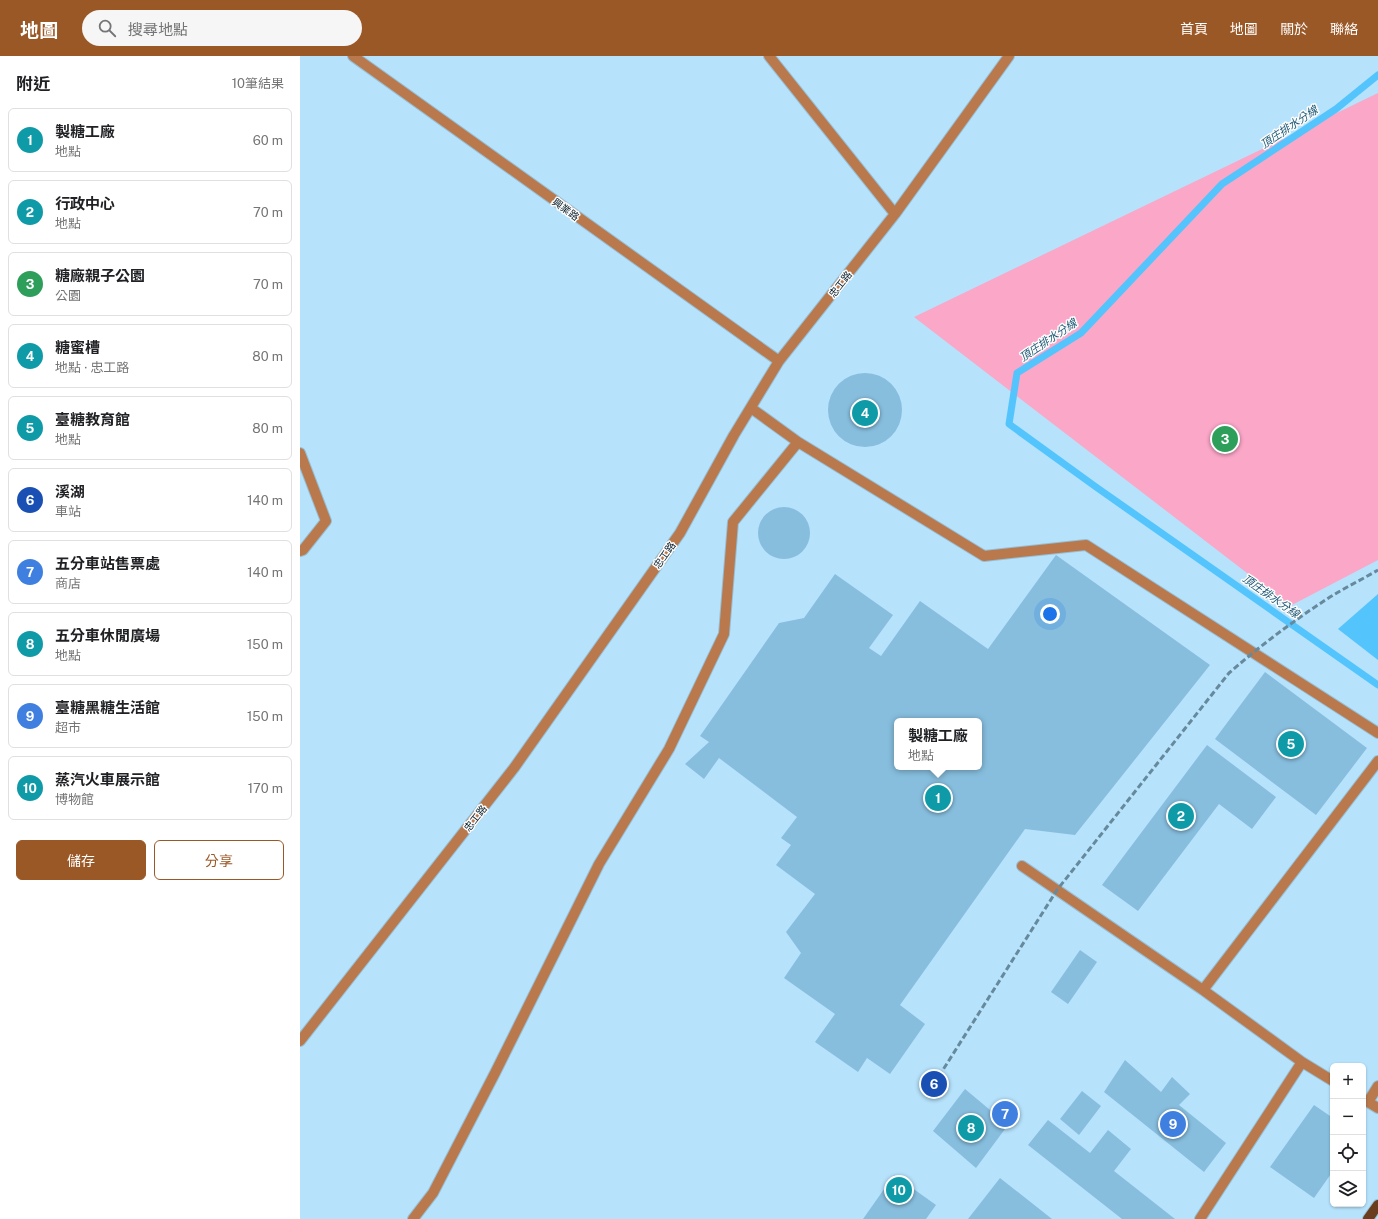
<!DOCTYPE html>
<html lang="zh-TW">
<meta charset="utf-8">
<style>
:root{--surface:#fff;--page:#f6f6f6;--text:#202124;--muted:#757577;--line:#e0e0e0;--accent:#9b5827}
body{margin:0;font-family:"Public Sans","Noto Sans TC",sans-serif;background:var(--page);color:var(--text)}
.controls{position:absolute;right:12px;bottom:12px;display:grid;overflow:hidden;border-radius:6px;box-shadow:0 1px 3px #0004}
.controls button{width:36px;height:36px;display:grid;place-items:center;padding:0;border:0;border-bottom:1px solid var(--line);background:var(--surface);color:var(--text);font:20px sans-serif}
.you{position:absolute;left:750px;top:558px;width:14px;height:14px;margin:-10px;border:3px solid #fff;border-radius:50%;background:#1a73e8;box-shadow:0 0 0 6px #1a73e833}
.badge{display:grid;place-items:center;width:26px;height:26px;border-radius:50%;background:var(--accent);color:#fff;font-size:13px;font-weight:700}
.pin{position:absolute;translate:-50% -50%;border:2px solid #fff;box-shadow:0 1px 4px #0006}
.popup{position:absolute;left:594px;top:662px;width:88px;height:52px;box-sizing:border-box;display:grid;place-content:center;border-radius:6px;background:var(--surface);filter:drop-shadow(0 1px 3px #0005);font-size:13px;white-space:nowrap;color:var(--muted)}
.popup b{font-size:15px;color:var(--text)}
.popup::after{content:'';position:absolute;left:50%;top:100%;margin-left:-8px;border:8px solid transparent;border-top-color:var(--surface)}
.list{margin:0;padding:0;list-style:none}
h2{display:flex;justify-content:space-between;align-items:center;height:52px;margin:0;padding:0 16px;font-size:17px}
h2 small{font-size:13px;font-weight:400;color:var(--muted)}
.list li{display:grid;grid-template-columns:26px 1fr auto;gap:12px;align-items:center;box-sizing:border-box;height:64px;margin:0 8px 8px;padding:0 8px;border:1px solid var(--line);border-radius:6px}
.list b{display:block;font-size:15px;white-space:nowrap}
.list p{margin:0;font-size:13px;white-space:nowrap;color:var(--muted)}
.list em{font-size:13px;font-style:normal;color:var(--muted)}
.actions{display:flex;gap:8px;padding:12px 16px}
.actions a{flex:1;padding:9px 0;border:1px solid var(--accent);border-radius:6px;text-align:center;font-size:14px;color:var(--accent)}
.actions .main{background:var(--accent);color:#fff}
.icon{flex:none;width:22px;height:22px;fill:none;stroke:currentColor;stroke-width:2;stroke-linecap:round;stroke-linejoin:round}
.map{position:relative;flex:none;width:1078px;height:1163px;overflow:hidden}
header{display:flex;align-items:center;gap:24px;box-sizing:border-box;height:56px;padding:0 20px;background:var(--accent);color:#fff}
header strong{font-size:19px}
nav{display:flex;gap:22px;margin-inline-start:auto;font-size:14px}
.search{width:280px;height:36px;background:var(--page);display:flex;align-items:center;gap:10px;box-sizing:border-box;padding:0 14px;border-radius:22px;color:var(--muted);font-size:15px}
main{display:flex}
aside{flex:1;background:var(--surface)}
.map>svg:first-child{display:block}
</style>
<header>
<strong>地圖</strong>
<div class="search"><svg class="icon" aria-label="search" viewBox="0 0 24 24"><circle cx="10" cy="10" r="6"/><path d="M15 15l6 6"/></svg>搜尋地點</div>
<nav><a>首頁</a><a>地圖</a><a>關於</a><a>聯絡</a></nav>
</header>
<main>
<aside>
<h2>附近<small>10筆結果</small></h2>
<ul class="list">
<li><span class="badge" style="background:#0f9aa8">1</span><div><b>製糖工廠</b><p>地點</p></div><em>60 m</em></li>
<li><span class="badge" style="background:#0f9aa8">2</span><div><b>行政中心</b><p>地點</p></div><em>70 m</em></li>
<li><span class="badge" style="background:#2e9e5b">3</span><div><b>糖廠親子公園</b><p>公園</p></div><em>70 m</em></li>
<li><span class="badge" style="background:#0f9aa8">4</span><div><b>糖蜜槽</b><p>地點 · 忠工路</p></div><em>80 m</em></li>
<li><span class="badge" style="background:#0f9aa8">5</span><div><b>臺糖教育館</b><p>地點</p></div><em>80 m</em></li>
<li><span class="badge" style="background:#1a4fb4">6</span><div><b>溪湖</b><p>車站</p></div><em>140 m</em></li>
<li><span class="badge" style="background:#3f7fe0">7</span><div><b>五分車站售票處</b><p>商店</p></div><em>140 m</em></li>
<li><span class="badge" style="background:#0f9aa8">8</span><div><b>五分車休閒廣場</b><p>地點</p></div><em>150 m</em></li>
<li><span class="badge" style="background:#3f7fe0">9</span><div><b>臺糖黑糖生活館</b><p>超市</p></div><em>150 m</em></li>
<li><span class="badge" style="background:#0f9aa8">10</span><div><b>蒸汽火車展示館</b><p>博物館</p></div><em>170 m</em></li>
</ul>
<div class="actions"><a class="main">儲存</a><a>分享</a></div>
</aside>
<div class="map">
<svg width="1078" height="1163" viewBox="0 0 1078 1163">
<rect width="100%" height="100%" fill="#b6e2fc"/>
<path fill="#fba7c8" d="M1078,37V504L990,550L614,261Z"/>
<path fill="#54c4fd" d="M1078,538V604L1038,573Z"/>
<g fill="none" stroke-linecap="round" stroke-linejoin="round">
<path stroke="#54c4fd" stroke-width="7" d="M1078,19L1036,53L922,128L781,277L717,317L709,368L796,431L1078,629"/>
</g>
<path fill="#87bede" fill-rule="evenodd" d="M528 354a37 37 0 1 1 74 0a37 37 0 1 1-74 0Z
M458 477a26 26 0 1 1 52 0a26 26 0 1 1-52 0Z
M756,499L910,609L775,779L725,773L600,949L625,968L590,1018L567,1002L558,1016L515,986L535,958L484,922L501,897L486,876L515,838L476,809L491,789L481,782L497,761L419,702L404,723L385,708L409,686L400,680L479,567L504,562L535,518L593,559L569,592L581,600L620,545L688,593ZM597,665H679V711H597Z
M965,616L1067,692L1016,759L915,683Z
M907,689L976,741L952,773L919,748L838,855L802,829Z
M780,894L797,906L768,948L751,936Z
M825,1004L861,1036L872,1021L890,1038L879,1049L926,1087L904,1116L804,1036Z
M665,1033L708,1069L676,1112L633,1075Z
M782,1035L801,1050L779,1079L760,1063Z
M1014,1049L1033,1062V1115L1014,1142L970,1111Z
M748,1064L790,1097L808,1074L831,1093L814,1115L875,1163H822L728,1089Z
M594,1119L636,1149L626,1163H563Z
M700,1122L752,1163H668Z"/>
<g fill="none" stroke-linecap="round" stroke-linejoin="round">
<g stroke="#96bfd6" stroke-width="12">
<path id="minor" d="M53,0L479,305
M469,0L595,158
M451,352L498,386
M0,397L26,465L3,494L0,495
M722,810L903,934L1002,1006L1033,1025
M903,934L1078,705
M0,985L214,712L380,477L434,379L479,305L595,158L709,0
M1063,1043L1078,1052
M1068,1046L1078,1030
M113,1163L133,1137L195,1017L299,808L369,693L424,578L433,466L498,386L684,500L786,489L1078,677
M900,1163L1002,1006"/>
</g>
<g stroke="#96bfd6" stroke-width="12">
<path id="major" d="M1068,1163L1078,1149"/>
</g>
<use href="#minor" stroke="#b9794d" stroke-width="10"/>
<use href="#major" stroke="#693d1e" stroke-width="10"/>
<path stroke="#67899c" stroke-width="3" stroke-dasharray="6 3" stroke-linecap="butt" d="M634,1028L757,834L929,617C960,590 993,565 1027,543C1044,532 1061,524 1078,514"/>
</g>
<g text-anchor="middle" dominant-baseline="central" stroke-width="3" stroke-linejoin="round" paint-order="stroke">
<g font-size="10" fill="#071d29" stroke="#fcfcfc">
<text transform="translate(266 153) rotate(36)">興業路</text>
<text transform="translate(540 228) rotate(-52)">忠工路</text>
<text transform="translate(364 499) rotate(-55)">忠工路</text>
<text transform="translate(175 762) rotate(-52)">忠工路</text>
</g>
<g font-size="11" font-style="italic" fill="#1c5775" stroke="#fcfcfc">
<text transform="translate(989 71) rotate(-34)">頂庄排水分線</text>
<text transform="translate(748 284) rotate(-34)">頂庄排水分線</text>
<text transform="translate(971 540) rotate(35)">頂庄排水分線</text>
</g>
</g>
</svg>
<div class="controls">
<button>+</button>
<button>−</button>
<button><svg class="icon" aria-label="locate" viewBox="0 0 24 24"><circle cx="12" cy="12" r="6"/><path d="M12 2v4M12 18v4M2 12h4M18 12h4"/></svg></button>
<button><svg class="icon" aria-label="layers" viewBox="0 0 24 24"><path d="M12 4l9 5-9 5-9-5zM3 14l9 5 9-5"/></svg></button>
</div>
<div class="you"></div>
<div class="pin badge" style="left:638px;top:742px;background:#0f9aa8">1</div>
<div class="popup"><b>製糖工廠</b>地點</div>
<div class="pin badge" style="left:881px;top:760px;background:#0f9aa8">2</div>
<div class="pin badge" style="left:925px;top:383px;background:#2e9e5b">3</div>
<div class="pin badge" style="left:565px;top:357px;background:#0f9aa8">4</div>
<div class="pin badge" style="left:991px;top:688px;background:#0f9aa8">5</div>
<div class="pin badge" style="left:634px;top:1028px;background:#1a4fb4">6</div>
<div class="pin badge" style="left:705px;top:1058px;background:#3f7fe0">7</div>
<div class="pin badge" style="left:671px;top:1072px;background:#0f9aa8">8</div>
<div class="pin badge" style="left:873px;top:1068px;background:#3f7fe0">9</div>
<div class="pin badge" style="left:599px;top:1134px;background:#0f9aa8">10</div>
</div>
</main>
